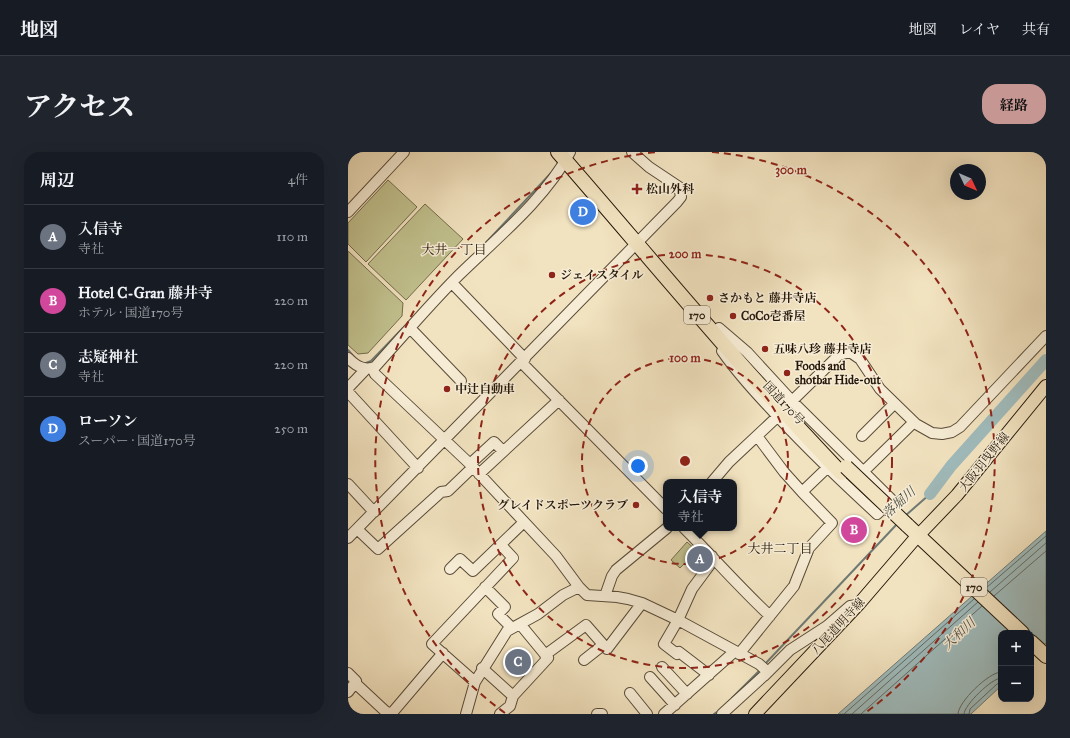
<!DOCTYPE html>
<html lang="ja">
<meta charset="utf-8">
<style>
:root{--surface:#171b24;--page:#20242c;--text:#f1f3f6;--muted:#9ea1a6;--line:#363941;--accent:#c59692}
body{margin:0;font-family:"IM FELL Great Primer","Noto Serif JP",serif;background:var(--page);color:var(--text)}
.controls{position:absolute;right:12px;bottom:12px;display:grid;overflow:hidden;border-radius:8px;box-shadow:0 4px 16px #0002}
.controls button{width:36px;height:36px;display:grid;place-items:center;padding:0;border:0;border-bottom:1px solid var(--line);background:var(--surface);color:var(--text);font:20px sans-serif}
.compass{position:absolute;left:602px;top:12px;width:36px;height:36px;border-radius:50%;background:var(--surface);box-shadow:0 4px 16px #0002;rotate:134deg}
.you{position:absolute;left:290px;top:314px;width:14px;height:14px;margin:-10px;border:3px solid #fff;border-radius:50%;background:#1a73e8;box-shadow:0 0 0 6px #1a73e833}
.badge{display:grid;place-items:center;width:26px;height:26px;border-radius:50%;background:var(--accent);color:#fff;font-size:13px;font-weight:700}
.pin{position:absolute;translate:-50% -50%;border:2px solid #fff;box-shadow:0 1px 4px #0006}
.popup{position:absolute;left:315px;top:327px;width:74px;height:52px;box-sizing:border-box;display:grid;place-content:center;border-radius:8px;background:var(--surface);filter:drop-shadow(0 1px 3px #0005);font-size:13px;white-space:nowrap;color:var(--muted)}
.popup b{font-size:15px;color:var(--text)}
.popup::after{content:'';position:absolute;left:50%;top:100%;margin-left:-8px;border:8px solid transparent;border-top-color:var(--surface)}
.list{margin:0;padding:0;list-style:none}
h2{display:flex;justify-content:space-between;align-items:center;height:52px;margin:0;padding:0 16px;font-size:17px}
h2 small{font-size:13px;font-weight:400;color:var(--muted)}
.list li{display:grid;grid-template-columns:26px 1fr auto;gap:12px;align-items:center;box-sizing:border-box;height:64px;padding:0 16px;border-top:1px solid var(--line)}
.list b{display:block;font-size:15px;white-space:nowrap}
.list p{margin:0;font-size:13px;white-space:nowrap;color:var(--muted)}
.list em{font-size:13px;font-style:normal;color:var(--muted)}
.map{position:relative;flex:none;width:698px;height:562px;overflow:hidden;border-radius:16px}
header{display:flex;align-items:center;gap:24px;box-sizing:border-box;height:56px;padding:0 20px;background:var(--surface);border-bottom:1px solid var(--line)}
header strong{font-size:19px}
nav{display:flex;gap:22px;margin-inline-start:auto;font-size:14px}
.intro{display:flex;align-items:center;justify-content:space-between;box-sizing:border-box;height:96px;padding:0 24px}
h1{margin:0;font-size:28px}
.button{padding:10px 18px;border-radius:16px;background:var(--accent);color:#111;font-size:14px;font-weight:700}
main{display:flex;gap:24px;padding:0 24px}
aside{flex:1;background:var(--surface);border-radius:16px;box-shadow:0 4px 16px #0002}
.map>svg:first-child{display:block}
</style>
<header>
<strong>地図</strong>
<nav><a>地図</a><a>レイヤ</a><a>共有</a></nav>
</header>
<div class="intro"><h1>アクセス</h1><a class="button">経路</a></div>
<main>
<aside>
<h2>周辺<small>4件</small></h2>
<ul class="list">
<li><span class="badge" style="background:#6b7280">A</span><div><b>入信寺</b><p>寺社</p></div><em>110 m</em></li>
<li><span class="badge" style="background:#d1479c">B</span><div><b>Hotel C-Gran 藤井寺</b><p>ホテル · 国道170号</p></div><em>220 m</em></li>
<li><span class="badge" style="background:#6b7280">C</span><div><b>志疑神社</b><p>寺社</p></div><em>220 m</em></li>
<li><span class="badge" style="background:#3f7fe0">D</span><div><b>ローソン</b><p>スーパー · 国道170号</p></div><em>250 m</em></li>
</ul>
</aside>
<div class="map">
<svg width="698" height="562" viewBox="0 0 698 562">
<rect width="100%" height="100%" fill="#f2e3c0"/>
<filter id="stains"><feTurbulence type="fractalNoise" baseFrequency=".005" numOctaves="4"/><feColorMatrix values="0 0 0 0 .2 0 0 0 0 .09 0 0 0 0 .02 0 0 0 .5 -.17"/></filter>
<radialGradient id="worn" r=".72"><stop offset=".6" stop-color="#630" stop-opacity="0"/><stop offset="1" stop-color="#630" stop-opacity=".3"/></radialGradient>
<path fill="#c1c18e" stroke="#736c4c" d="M40,28L69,55L18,110L0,92V71Z
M77,52L115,87L58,148L20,112Z
M0,99L55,151L54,164L20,201L10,202L0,193Z
M339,390L349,399L332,416L323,408Z"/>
<path fill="#9fbbbc" stroke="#6e7a75" d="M698,379V491L683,505V481H653V534L623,562H490Z"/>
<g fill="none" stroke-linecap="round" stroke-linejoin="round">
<path stroke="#626a63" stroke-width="1" d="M638,436L698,384
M642,440L698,391
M646,444L698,399
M496,562L626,447
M504,562L630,450
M513,562L634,454
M610,562C610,550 641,520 653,520
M616,562C616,553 644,526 653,526
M621,562L622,557L649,532L653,531"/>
<path stroke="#6e7a75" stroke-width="2" d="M132,97L203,21
M0,198L7,206
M14,211H18L23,209L55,176
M557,364L582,342
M417,512L550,371
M384,546L413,517
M366,562L372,558"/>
<path stroke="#9fbbbc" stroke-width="12" d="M582,342L603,314L698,208"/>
<g stroke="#584b38" stroke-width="12">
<path id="minor" d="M0,60L56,0
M104,131L177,207
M62,176L113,229
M371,176L399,200L444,249L544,348L529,362C492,328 455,293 421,255C404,237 388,219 374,199
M0,206C8,214 16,219 27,215C55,184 82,152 111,123C149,86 198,46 222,0
M173,210L318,357
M24,216L27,222L122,312L208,404L231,435L239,443L269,445L280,447L294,451L330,468L316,492L329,502L331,500L361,523
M0,236L18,217
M0,240L70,316
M444,249L491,203L502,200L512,207L532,237L568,272L584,281L594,282L604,280L612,275L698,184
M409,284L436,320L454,340
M514,284L546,252
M122,312L146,290L153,297
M515,320L566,270
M131,322L211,248
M364,330L381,310L429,265
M0,332L26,360
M336,376C365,405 392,436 422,464
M9,377L30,397L93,340L100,339L125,315
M0,386L329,50L333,45L331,35L301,15L284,0
M364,404L361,414L344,437L330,468L411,512L420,520L374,562
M102,417L112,407L125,419L176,370
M137,435L157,455L150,462L164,476
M257,444L264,424L268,418L319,376
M391,502L446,434L461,396L484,371L454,340L479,316
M197,503L238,473L259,497L294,451
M236,508L255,493
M314,515L339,542
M134,516L165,544
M0,521L8,529L7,531L37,559L44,562
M416,524L442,498L479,474L502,454L510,453
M302,525L327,553
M127,530L84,492L165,406L153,393
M0,540L7,531
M282,541L299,562
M44,561L95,501
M118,562L127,530L159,479L190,462L215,443L231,435
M152,562L162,554L165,544L200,506L172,472
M249,562H254
M316,562L386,500"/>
</g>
<g stroke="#25180a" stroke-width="14">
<path id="major" d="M407,562L510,453L565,389L609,343L698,234"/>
</g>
<g stroke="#25180a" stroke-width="16">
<path id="highway" d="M210,0C304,108 394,218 493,321
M559,373L674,481
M683,490L698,504"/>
</g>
<use href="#minor" stroke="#f7edd6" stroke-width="10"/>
<use href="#major" stroke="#f2e3c0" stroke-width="12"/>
<use href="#highway" stroke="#f2e3c0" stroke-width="14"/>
<g stroke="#25180a" stroke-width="16" stroke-linecap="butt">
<path id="highway-bridge" d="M498,315L559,373"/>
</g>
<use href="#highway-bridge" stroke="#f2e3c0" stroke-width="14"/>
</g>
<g fill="none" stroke="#8f2418" stroke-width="2" stroke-dasharray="7 5">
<circle cx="337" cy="309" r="103"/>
<circle cx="337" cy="309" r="207"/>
<path d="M157 561A310 310 0 0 1 310 0M364 0A310 310 0 0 1 517 561"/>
</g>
<g fill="#8f2418" stroke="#f7edd6" stroke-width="1.5">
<path d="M287 31h4v4h4v4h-4v4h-4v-4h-4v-4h4z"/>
<circle cx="204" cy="123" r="4"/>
<circle cx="362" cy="146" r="4"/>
<circle cx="385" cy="164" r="4"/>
<circle cx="417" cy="197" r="4"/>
<circle cx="439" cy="221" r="4"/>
<circle cx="99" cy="237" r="4"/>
<circle cx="288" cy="353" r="4"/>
</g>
<g text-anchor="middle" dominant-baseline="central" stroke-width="3" stroke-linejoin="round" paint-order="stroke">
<g fill="#f7edd6" stroke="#645847" stroke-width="1">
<rect x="336" y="154" width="26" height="18" rx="3"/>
<rect x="613" y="426" width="26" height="18" rx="3"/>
</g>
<g font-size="11" font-weight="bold" fill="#25180a">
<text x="349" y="163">170</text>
<text x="626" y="435">170</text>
</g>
<g font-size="12" font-weight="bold" fill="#25180a" stroke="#f7edd6" text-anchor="start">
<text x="298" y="37">松山外科</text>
<text x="212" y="123">ジェイスタイル</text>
<text x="370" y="146">さかもと 藤井寺店</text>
<text x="393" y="164">CoCo壱番屋</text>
<text x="425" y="197">五味八珍 藤井寺店</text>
<text x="447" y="214">Foods and<tspan x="447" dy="14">shotbar Hide-out</tspan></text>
<text x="107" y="237">中辻自動車</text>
<text x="280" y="353" text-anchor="end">グレイドスポーツクラブ</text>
</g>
<g font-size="12" fill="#25180a" stroke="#f7edd6">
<text transform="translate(436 251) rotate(47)">国道170号</text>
<text transform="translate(636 310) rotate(-51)">大阪羽曳野線</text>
<text transform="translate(490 474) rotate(-47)">八尾道明寺線</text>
</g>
<g font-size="13" fill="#25180a" stroke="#f7edd6">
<text x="106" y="98">大井一丁目</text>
<text x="432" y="397">大井二丁目</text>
</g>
<g font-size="13" font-style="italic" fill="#505148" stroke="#f7edd6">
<text transform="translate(551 351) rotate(-42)">落堀川</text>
<text transform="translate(611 482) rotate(-43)">大和川</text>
</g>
</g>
<circle cx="337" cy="309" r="6" fill="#8f2418" stroke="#f7edd6" stroke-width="2"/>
<g font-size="12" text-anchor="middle" font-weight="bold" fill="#8f2418" stroke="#f7edd6" stroke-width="3" stroke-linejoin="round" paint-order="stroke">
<text x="443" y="22">300 m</text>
<text x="337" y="106">200 m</text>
<text x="337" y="210">100 m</text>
</g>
<rect width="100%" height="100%" filter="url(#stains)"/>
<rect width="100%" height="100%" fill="url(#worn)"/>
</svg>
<div class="controls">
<button>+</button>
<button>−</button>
</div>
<svg class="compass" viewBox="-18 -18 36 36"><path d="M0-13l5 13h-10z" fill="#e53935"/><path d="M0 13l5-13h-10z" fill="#9ea1a6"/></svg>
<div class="you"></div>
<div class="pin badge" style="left:352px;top:407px;background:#6b7280">A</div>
<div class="popup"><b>入信寺</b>寺社</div>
<div class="pin badge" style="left:506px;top:378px;background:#d1479c">B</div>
<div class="pin badge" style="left:170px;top:510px;background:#6b7280">C</div>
<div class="pin badge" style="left:235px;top:60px;background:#3f7fe0">D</div>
</div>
</main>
